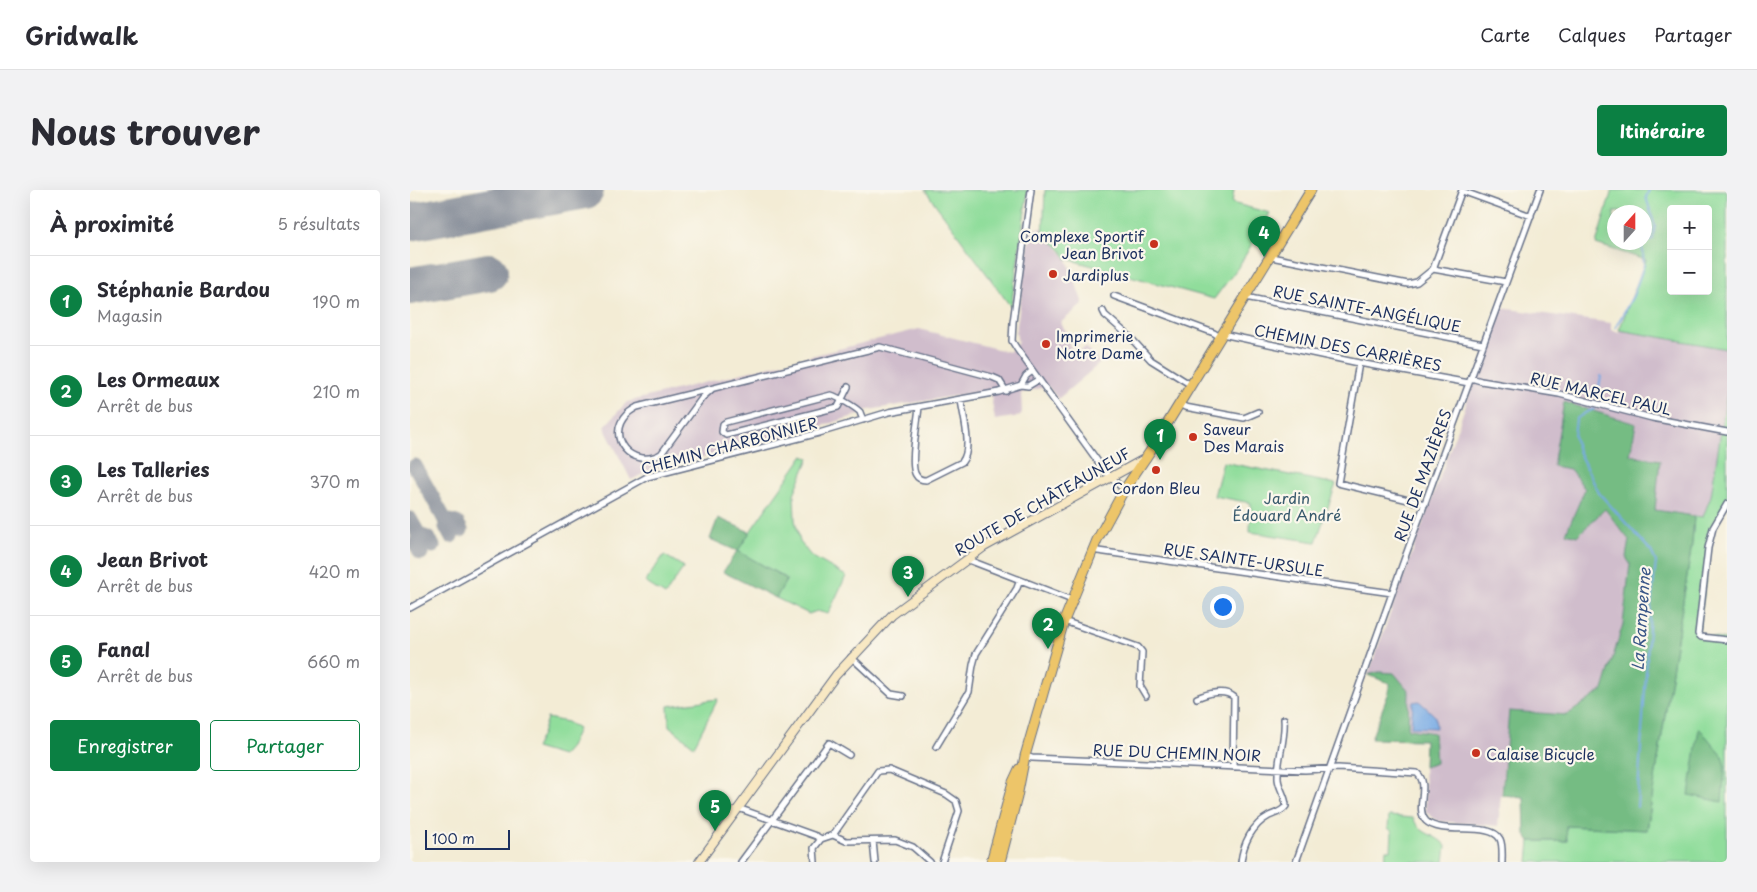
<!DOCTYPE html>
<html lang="fr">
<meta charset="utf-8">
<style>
:root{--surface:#fff;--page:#f2f2f3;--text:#2b2b33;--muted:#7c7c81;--line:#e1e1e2;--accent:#0b8043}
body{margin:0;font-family:"Playpen Sans",sans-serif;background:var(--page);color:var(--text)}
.controls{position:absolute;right:15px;top:15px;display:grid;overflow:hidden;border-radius:5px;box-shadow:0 5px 20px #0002}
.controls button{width:45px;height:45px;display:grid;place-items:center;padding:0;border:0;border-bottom:1px solid var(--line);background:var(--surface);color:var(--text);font:25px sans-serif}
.compass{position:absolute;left:1197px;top:15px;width:45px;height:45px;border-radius:50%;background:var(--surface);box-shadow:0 5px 20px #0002;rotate:21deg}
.scale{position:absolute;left:15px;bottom:12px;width:85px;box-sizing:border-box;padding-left:5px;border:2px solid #1b2f5e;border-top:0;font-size:14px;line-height:18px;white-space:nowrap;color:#1b2f5e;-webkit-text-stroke:4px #fbf7ec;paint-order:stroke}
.you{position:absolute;left:812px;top:416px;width:18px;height:18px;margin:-12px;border:4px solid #fff;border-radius:50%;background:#1a73e8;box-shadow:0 0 0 8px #1a73e833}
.badge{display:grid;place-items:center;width:32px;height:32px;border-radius:50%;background:var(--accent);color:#fff;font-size:16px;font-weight:700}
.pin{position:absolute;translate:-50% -41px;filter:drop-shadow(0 1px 2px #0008)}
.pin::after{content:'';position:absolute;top:26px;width:18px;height:15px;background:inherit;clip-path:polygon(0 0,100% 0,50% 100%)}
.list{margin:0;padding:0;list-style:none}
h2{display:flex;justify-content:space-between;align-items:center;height:65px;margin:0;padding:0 20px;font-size:21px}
h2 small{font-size:16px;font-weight:400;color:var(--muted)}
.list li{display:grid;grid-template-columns:32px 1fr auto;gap:15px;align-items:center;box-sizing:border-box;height:90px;padding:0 20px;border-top:1px solid var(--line)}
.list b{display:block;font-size:19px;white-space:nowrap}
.list p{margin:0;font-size:16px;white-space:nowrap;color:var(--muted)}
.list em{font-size:16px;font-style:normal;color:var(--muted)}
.actions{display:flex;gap:10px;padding:15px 20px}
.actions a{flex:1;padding:11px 0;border:1px solid var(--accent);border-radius:5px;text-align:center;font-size:18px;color:var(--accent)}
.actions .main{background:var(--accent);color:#fff}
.map{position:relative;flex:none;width:1317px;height:672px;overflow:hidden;border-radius:5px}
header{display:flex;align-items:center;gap:30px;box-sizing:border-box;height:70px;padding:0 25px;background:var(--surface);border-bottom:1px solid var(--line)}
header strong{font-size:24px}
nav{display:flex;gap:28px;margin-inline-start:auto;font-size:18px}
.intro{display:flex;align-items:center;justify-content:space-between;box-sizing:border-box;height:120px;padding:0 30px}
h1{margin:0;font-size:35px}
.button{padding:12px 22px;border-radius:5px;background:var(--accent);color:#fff;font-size:18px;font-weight:700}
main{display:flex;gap:30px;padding:0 30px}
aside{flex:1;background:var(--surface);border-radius:5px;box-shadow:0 5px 20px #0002}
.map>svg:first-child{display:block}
</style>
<header>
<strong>Gridwalk</strong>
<nav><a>Carte</a><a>Calques</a><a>Partager</a></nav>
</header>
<div class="intro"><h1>Nous trouver</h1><a class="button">Itinéraire</a></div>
<main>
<aside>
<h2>À proximité<small>5 résultats</small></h2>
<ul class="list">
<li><span class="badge">1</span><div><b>Stéphanie Bardou</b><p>Magasin</p></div><em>190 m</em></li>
<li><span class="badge">2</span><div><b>Les Ormeaux</b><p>Arrêt de bus</p></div><em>210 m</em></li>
<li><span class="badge">3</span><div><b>Les Talleries</b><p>Arrêt de bus</p></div><em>370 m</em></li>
<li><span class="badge">4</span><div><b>Jean Brivot</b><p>Arrêt de bus</p></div><em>420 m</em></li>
<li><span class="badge">5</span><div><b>Fanal</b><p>Arrêt de bus</p></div><em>660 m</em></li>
</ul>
<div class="actions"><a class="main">Enregistrer</a><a>Partager</a></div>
</aside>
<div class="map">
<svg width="1317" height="672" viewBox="0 0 1317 672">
<rect width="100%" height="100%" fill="#fbf7ec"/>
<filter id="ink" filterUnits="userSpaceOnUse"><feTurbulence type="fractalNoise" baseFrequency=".02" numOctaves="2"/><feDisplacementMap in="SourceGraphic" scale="10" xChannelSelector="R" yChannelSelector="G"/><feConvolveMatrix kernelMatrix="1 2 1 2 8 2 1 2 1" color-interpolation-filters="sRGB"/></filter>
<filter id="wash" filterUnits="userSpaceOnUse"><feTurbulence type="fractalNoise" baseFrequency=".0096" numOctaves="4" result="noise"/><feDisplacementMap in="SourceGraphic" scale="20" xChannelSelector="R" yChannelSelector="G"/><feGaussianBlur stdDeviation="1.12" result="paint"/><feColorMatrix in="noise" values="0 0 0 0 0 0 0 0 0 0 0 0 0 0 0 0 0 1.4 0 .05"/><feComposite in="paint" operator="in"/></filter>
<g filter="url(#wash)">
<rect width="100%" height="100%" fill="#f3ecd5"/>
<path fill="#d0bdcc" d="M634,38V48L642,51L657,69L673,114L650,133L663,150L658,154L666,163L676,157L690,173L648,209L638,196L611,203L612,222L610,226L585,230L580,200L453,221L447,225L368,250L256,276L235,283L221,290L194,237L217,212L509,139L599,162L608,153L606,142L621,39Z
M1091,118L1201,133V140L1209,142V140L1317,159V202L1301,306L1293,327L1245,321L1250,270L1220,265L1226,234L1154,213L1160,279L1176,299L1156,342L1167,346L1195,318L1219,351L1216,367L1220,374L1213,434L1193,500L1157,525L1099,521L1088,636L1028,631L1016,622L1014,577L1026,573L1024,543L997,539L999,501L992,494L969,482L958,485Z"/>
<path fill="#90dd9b" stroke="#56867c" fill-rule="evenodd" d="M515,0H618L601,117Z
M635,0H824L822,13L860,23L829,76L804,109L657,69C651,59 646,52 633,48Z
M1202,0H1317V159L1209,140L1236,70L1186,54ZM1261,19H1298V101H1261ZM1204,22H1234V52H1204Z
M1317,202V314L1303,338L1288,444L1317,450V672H1118L1120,651H1157L1156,636L1237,640L1282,354L1284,326L1293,327L1301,306Z
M393,266L399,268L384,304L385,330L390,352L401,366L436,386L418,424L407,421L399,424L366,408L376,388L327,361C348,329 371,298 393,266Z
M813,272L926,294L906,352L840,342L841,313L804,306Z
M254,365L274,377L255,405L235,392Z
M308,509L284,556L259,536L258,516Z
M137,528L157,532L168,539L160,557L152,566L125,558L132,544Z
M979,626L1003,628C1011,646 1025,643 1036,656L1034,672H975L976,660H981L982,641L978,638Z"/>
<path fill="#74bc83" stroke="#487670" d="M1154,212L1226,234L1220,265L1250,270L1245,320L1284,326L1282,354L1237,640L1156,636L1157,651H1120L1115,644L1114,607L1092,605L1099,521L1157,525L1193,500L1213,434L1220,374L1216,367L1219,350L1195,319L1167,346L1156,343L1175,299L1160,279L1143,276Z
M308,328L340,342L328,361L377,389L366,408L313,382L327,361L300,349Z
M969,482L984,483L999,501L998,539L1024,543L1026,573L1014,577L1015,550L961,549L979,502V493L958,485Z
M1289,538L1312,565L1315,577L1312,612L1279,605Z"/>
<path fill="#78aae4" stroke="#4a6ca1" d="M1009,511L1025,526L1026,538L1001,537L1003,512Z"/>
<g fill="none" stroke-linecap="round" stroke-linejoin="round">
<path stroke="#78aae4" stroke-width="2" d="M1206,137L1223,106L1234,75L1232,53L1243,49L1245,36L1236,7L1239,0
M1187,208L1191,186
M1184,219L1175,223L1166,229L1164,246L1168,261L1189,303L1241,361L1246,372L1240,424L1227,617"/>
<path stroke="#878e9a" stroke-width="15" d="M146,5L156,0
M5,276L35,330L36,337L41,346
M0,329L9,345L18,348L23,356
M35,330L47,333L51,340
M9,345L6,354L11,363"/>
<path stroke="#878e9a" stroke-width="38" d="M0,32L175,0
M0,96L79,82"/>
</g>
</g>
<g filter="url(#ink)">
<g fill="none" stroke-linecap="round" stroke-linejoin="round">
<g stroke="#677188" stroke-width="8">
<path id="street" d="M621,0L603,132L602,151L607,159L694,280L714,300
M1052,1L1121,26
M861,67L998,94L1007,92L1023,79L1096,92
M1023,79L1052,0
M704,106L804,143L810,147
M835,107L1073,154
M693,121L695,125L719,146L741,170L781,195
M812,144L949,173L1059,193
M949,173L928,293L1015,314
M1061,188L1071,191L1149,204L1242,228L1317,242
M611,195L616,186L622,181
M438,197L428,217L316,245L312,242L313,234L316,232L421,205C428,207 445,217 450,222C450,223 453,229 453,230
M302,199L292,208L251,264C222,280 194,247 217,224C220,221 224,219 227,217L470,157L582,187L589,190L596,201
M770,214L775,217L834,228L848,222
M509,217C508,230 499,276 506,285C508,289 512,290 516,290L552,272C563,258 553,226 551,210
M1317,314L1303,338L1298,358L1288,444L1291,447L1317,450
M683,358L688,361L982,403
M556,369L662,410
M0,418L237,287L409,243L479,222L589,202L611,195L618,196L628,190
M654,431L728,457L732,462L730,496L736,506
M441,467L481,504L493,506
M787,508C798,503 815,499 824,507L823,577
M526,557L559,502L563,475L566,464L607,398L610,390
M615,566L622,568L895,580L928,578L1007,583C1021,595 1004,618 1016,631C1031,646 1081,631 1090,649C1093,655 1092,665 1092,672
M328,618L406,646L411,649L423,645L436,651L485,650L503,657L520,672
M423,645L468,581L479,580L536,604L546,611L549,621L532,672
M463,651L465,672
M331,672L419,553L439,565
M405,672L404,658L411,649
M831,672C833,654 842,635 859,626C865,623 872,622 876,616C876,606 869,599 868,589C867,569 876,549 874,529
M886,672L994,370L1130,0"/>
</g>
<g stroke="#677188" stroke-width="10">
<path id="secondary" d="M289,672L426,485L482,425L574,357L736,268"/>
</g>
<g stroke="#677188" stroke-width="11">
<path id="primary" d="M581,672L603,592L609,579
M590,672L607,607L615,566L654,431L687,350L714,300L741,260L901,0"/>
</g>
<use href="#street" stroke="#fff" stroke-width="5"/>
<use href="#secondary" stroke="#f8e8c3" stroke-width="8"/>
<use href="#primary" stroke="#edc569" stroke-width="9"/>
</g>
</g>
<g fill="#c8321e" stroke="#fbf7ec" stroke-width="2">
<circle cx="744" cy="54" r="5"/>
<circle cx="643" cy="84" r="5"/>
<circle cx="636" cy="154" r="5"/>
<circle cx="783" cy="247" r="5"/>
<circle cx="746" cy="280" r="5"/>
<circle cx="1066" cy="563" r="5"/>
</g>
<g text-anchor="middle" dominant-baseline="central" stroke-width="4.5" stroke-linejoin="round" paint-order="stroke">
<g font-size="15" fill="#1b2f5e" stroke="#fbf7ec" text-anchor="start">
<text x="734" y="45" text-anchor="end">Complexe Sportif<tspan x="734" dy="17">Jean Brivot</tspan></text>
<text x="653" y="84">Jardiplus</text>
<text x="646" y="145">Imprimerie<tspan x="646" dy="17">Notre Dame</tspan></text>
<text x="793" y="238">Saveur<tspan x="793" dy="17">Des Marais</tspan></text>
<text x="746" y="297" text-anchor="middle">Cordon Bleu</text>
<text x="1076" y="563">Calaise Bicycle</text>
</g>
<g font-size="15" fill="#1b2f5e" stroke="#fbf7ec">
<text transform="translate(957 118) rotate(11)">RUE SAINTE-ANGÉLIQUE</text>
<text transform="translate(938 157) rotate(11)">CHEMIN DES CARRIÈRES</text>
<text transform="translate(1191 203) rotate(13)">RUE MARCEL PAUL</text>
<text transform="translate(319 255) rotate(-15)">CHEMIN CHARBONNIER</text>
<text transform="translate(1012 285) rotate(-70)">RUE DE MAZIÈRES</text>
<text transform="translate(632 311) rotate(-30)">ROUTE DE CHÂTEAUNEUF</text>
<text transform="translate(834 369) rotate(8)">RUE SAINTE-URSULE</text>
<text transform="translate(767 562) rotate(2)">RUE DU CHEMIN NOIR</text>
</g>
<g font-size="15" fill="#385a6d" stroke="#fbf7ec">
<text x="877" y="307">Jardin<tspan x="877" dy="17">Édouard André</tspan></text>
</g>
<g font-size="16" font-style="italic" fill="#375486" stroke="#fbf7ec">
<text transform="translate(1230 429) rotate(-86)">La Rampenne</text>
</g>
</g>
</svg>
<div class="controls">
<button>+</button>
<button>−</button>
</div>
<svg class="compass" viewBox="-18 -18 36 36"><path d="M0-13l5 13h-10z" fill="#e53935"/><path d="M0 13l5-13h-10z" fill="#7c7c81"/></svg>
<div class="scale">100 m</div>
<div class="you"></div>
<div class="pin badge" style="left:750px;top:270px">1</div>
<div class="pin badge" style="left:638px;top:459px">2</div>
<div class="pin badge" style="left:498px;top:407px">3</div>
<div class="pin badge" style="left:854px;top:67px">4</div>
<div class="pin badge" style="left:305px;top:641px">5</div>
</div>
</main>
